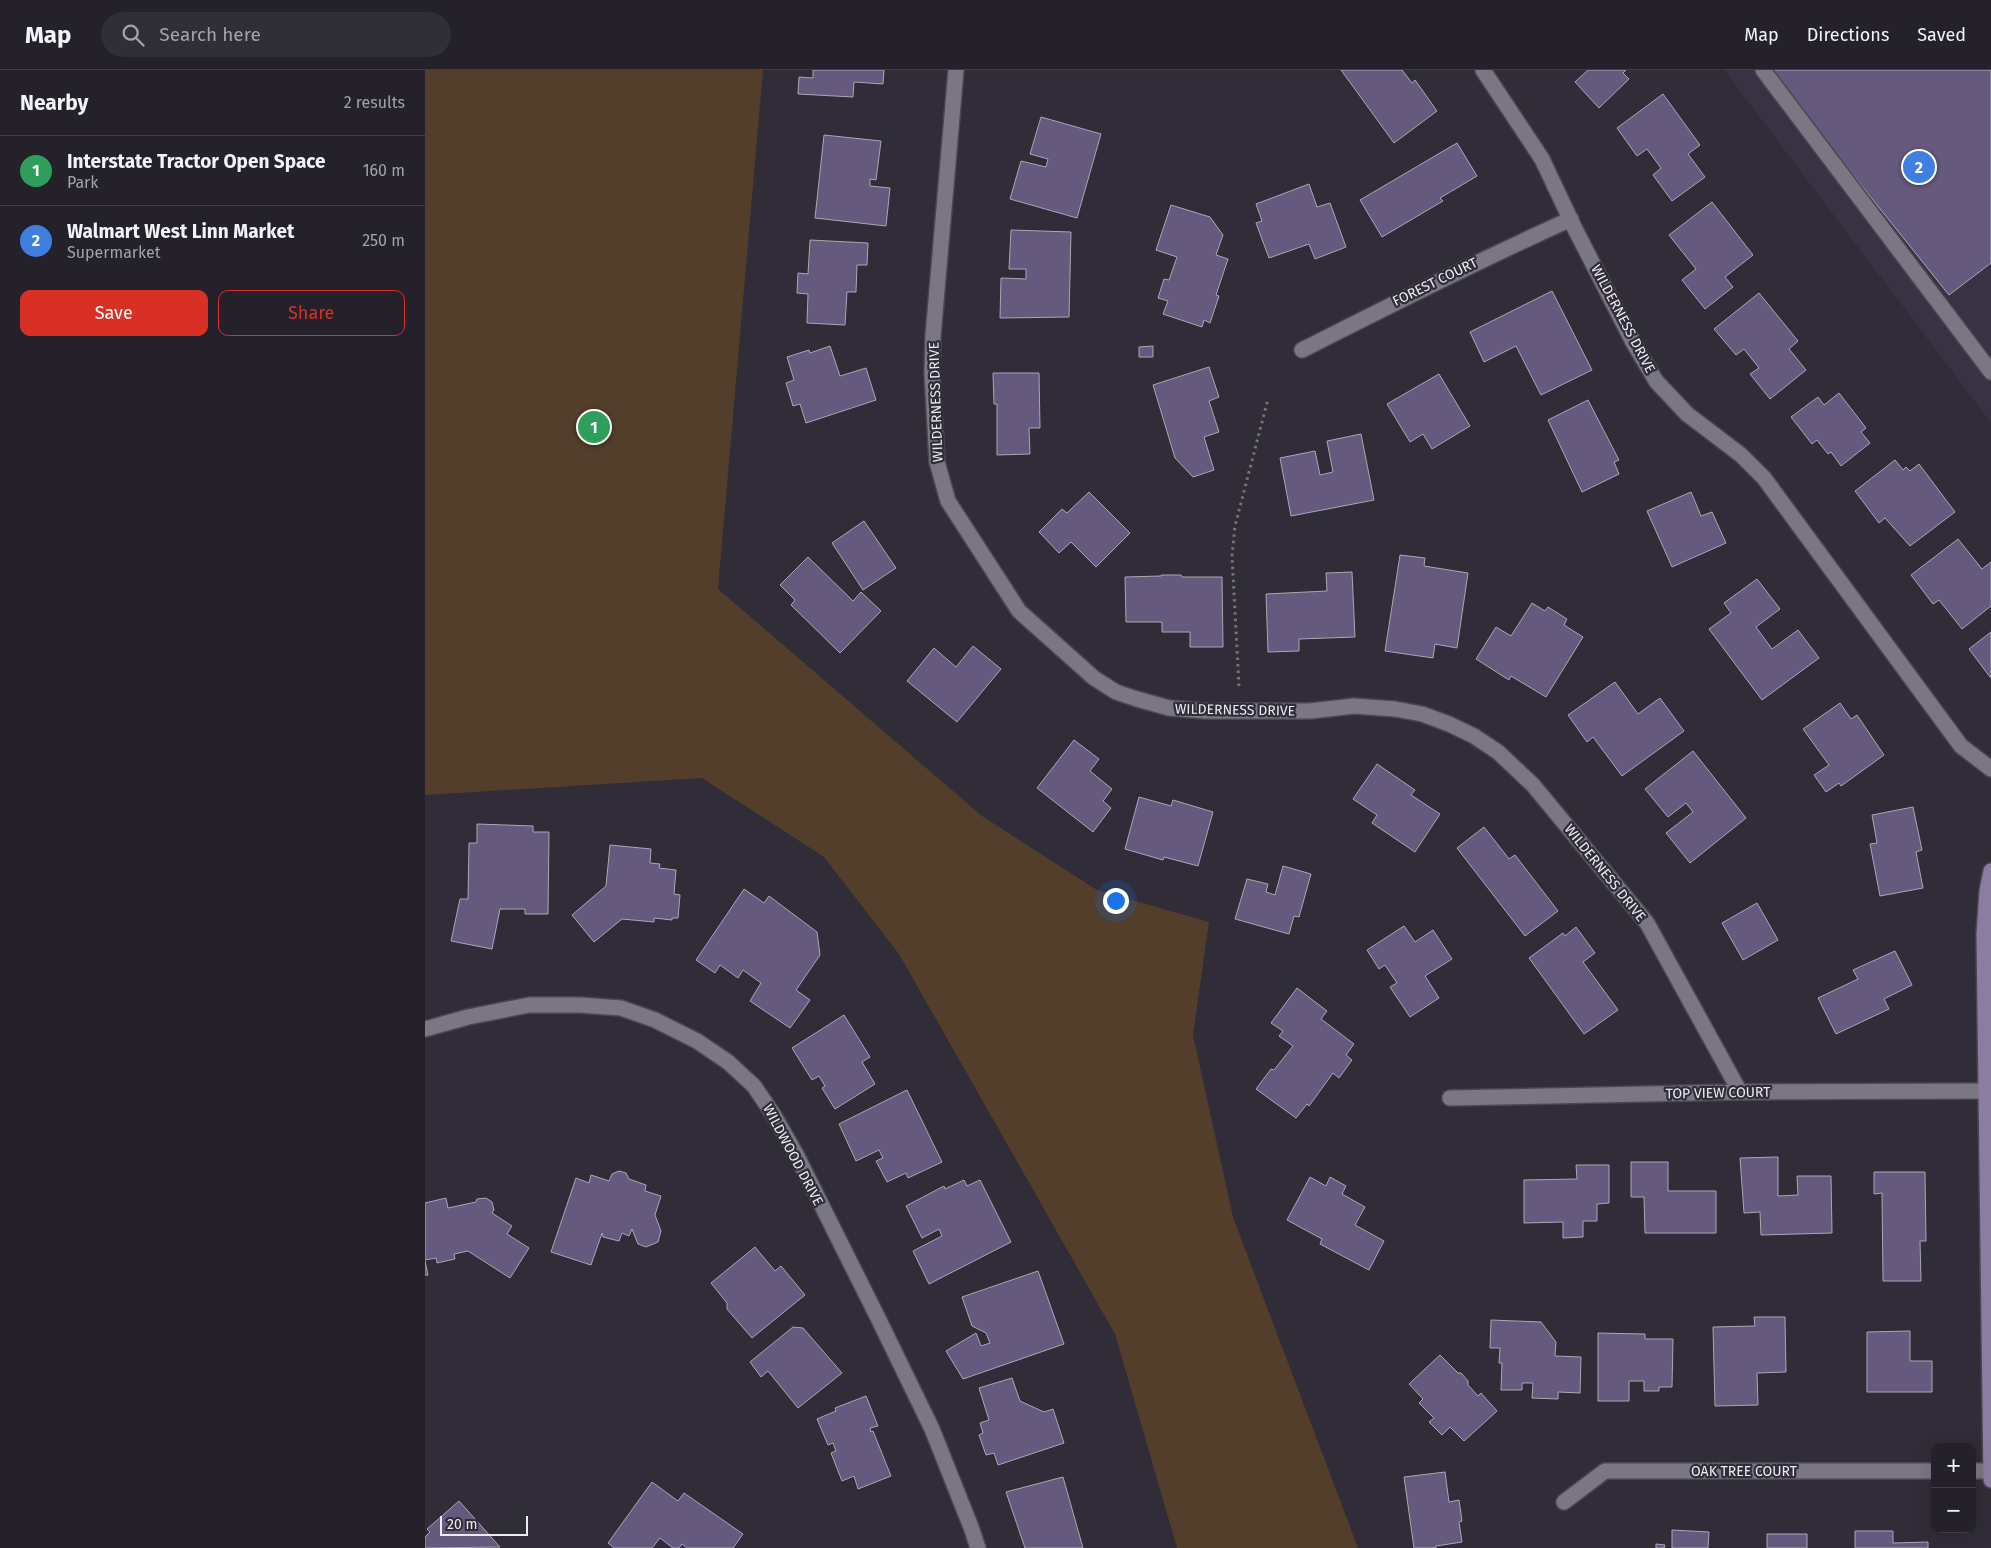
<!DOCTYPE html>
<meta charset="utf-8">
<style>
:root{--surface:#24212a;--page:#302e36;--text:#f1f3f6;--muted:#a3a3a8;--line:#413e47;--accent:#d93025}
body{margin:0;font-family:"Fira Sans",sans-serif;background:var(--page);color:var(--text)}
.controls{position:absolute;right:15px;bottom:15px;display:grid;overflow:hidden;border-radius:10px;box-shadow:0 5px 20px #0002}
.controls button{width:45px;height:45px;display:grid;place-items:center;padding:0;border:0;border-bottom:1px solid var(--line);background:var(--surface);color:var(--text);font:25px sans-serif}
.scale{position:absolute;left:15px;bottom:12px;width:88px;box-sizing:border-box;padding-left:5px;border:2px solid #eceaf2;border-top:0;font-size:14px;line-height:18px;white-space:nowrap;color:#eceaf2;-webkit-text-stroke:4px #302c38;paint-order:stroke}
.you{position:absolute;left:690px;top:830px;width:18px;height:18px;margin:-12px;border:4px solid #fff;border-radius:50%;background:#1a73e8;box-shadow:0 0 0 8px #1a73e833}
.badge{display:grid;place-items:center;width:32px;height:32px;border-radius:50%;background:var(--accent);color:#fff;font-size:16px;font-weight:700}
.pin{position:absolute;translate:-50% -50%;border:2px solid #fff;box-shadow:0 1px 5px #0006}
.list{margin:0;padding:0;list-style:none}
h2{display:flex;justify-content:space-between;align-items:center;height:65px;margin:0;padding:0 20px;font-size:21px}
h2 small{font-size:16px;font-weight:400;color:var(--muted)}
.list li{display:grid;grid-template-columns:32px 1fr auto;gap:15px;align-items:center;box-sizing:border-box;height:70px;padding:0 20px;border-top:1px solid var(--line)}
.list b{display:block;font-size:19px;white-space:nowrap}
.list p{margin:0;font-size:16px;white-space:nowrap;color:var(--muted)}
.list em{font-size:16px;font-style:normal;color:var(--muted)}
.actions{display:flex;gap:10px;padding:15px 20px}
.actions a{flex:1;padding:11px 0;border:1px solid var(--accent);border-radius:10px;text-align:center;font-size:18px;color:var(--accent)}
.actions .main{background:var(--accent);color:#fff}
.icon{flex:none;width:28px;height:28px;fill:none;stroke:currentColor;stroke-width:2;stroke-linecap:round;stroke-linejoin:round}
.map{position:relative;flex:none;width:1566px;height:1478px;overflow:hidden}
header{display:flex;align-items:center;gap:30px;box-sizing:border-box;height:70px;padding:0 25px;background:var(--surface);border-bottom:1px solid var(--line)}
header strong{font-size:24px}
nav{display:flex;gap:28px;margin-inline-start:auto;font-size:18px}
.search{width:350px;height:45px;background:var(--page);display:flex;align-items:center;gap:12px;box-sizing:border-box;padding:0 18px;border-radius:28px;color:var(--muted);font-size:19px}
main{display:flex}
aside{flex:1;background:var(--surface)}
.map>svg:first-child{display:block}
</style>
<header>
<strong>Map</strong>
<div class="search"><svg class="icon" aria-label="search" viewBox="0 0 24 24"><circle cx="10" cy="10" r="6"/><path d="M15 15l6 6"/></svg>Search here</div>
<nav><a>Map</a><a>Directions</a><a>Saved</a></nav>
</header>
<main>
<aside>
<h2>Nearby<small>2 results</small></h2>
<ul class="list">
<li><span class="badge" style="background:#2e9e5b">1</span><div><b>Interstate Tractor Open Space</b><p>Park</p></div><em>160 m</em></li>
<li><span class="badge" style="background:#3f7fe0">2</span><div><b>Walmart West Linn Market</b><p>Supermarket</p></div><em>250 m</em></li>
</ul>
<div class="actions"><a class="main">Save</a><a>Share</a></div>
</aside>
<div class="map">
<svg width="1566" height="1478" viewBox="0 0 1566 1478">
<rect width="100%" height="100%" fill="#302c38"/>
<path fill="#383244" d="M1299,0H1566V353Z"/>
<path fill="#523e2b" d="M0,0H338L293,519L557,746L672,820L784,852L768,965L808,1147L933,1478H752L690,1264L474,884L399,787L277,708L0,725Z"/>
<path fill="#65597e" stroke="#aba7b6" d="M388,0H459L458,14L429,12L428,27L373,24L374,7L388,8Z
M916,0H977L987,13L990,10L1012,41L969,73Z
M1163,0H1201L1198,3L1204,9L1174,38L1150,12Z
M1344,0H1566V193L1524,225Z
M1238,24L1275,75L1263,84L1280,107L1247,131L1228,105L1236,98L1222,79L1212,86L1192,58Z
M616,47L676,64L652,148L585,129L596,91L621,97L623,89L605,84Z
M399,65L456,71L451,110L445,109V116L465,118L461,156L390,148Z
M1032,73L1052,106L1015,128L1018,131L957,167L935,130Z
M884,114L892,137L905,133L921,177L890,189L884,174L844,188L831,153L837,151L831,134Z
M1287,132L1328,185L1300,207L1308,217L1280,239L1257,210L1271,199L1244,165Z
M746,135L785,147L798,165L791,185L803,189L791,225L794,226L785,253L779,250L777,257L738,244L743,231L733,228L739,209L744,210L752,187L731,180Z
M586,160L646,162L644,247L575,248L576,208L601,209V199H584Z
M385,170L443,173L442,195H432L431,222H422L420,255L382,253L383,224L372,223L373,203L383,204Z
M1127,221L1167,300L1116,325L1091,276L1059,292L1045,262Z
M1334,223L1373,271L1364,279L1381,300L1345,329L1325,304L1334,298L1319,279L1311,285L1289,259Z
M405,276L415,306L441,298L451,330L381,353L375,334L368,336L361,313L369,310L362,287L384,280L385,283Z
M728,276V287H714V277Z
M784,297L794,327L784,331L794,362L779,367L789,400L768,407L750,388L728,315Z
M568,303H614L615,358H604L605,384L572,385V334H569Z
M1014,304L1045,356L1007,379L998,364L985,372L962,334Z
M1414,323L1441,358L1436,362L1445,373L1416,396L1406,382L1403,384L1392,370L1387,374L1366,347L1393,327L1399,335Z
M1163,330L1194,390L1189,392L1194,404L1157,422L1123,350Z
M936,364L949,430L866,446L855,388L890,381L895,405L908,402L902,371Z
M1470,390L1478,400L1481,397L1485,401L1494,394L1530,442L1485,476L1460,448L1454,453L1430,421Z
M664,422L705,463L671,497L646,472L634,483L614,462L637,439L642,443Z
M1266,422L1276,446L1287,442L1301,473L1247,497L1222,441Z
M439,451L471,498L438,520L407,473Z
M1533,469L1557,499L1566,492V536L1537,559L1514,530L1508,534L1486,505Z
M975,485L1000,488L999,496L1043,503L1032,578L1010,574L1008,588L960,581Z
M383,487L428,531L436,522L456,541L415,583L366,535L370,530L355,515Z
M927,502L930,567L874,569V581L843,582L841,524L902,521L901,503Z
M736,505H756L757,507H797L798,577H765V562H737V552H701L700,507L736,506Z
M1332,509L1355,539L1331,557L1347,579L1373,560L1394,588L1337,630L1284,559L1306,543L1299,533Z
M1107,533L1120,541L1123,537L1142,549L1139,555L1158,567L1121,627L1086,606L1084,610L1051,589L1071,557L1086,566Z
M1566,562V607H1565L1544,579Z
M548,576L576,599L532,652L482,611L509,578L531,597Z
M1190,612L1213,644L1235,628L1259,661L1197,706L1168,667L1162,672L1143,645Z
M1415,633L1426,649L1432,645L1459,685L1416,716L1414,713L1401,722L1389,705L1404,695L1378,659Z
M649,670L674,689L665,701L687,719L678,731L686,738L668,762L612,718Z
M1268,681L1321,748L1265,793L1241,763L1268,742L1261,733L1243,747L1220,719Z
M952,694L990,720L986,725L1015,744L990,782L947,753L952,745L928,729Z
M714,727L746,736L748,730L788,742L773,796L739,787L738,790L700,779Z
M1488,737L1497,780L1491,782L1498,818L1455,826L1445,774L1452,773L1447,745Z
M52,754L108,756V762H124L123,844H100V839H75L67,879L26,871L35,829H43L44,773H52Z
M1059,757L1084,789L1090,785L1133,841L1100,866L1032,778Z
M185,775L226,779L225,793L235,794L234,798L251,800L249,824L255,825L253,848H247V850L229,848V852L197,849L169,872L147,845L181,816Z
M858,796L886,804L874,847L869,846L864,864L810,849L822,809L843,814L841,822L850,825Z
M319,819L339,833L344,826L392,862L395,885L371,920L385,930L365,958L325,931L336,913L318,900L313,908L295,895L290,903L271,890Z
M1332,833L1353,870L1318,890L1297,853Z
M979,856L990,872L1008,860L1027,889L1000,906L1014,928L985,947L965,917L972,913L960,895L954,899L942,880Z
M1151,857L1170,883L1158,892L1193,940L1159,964L1104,888L1138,863L1140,866Z
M1470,881L1487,915L1459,929L1464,939L1411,964L1393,928L1433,909L1428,900Z
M872,918L902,941L896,949L929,974L921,985L927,990L914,1008L908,1003L884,1036L882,1034L871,1048L831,1019L846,999L849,1000L868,976L854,966L858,961L846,953Z
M419,945L445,987L437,992L450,1014L410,1039L397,1018L400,1016L394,1006L387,1010L367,978Z
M482,1020L517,1092L483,1108L481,1103L462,1112L451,1091L458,1088L454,1080L431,1091L414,1054Z
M1353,1087V1126L1373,1125L1372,1106H1406L1407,1163L1336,1165L1335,1142L1319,1143L1315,1088Z
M1206,1092H1243V1121H1291V1163H1220L1219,1127H1206Z
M1151,1095H1184V1133L1172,1134V1151H1158V1167L1138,1168V1152L1099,1153V1110L1152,1109Z
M194,1101L201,1103L204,1109L221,1115L220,1121L236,1126L230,1145L236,1161L233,1172L221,1177L213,1174L207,1159L204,1166L197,1163L194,1171L178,1167L177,1163L166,1195L126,1182L151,1108L164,1113L166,1105L184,1111L187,1104Z
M1449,1102H1500L1501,1171H1495L1496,1211H1458L1457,1123L1449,1124Z
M885,1107L901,1116L905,1107L921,1116L917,1124L940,1137L930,1155L959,1171L944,1200L895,1174L897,1169L862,1150Z
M539,1110L542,1116L555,1110L586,1172L504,1214L488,1181L517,1166L514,1159L497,1168L481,1136L519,1116L520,1119Z
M21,1128L23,1138L51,1132L52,1129L61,1128L67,1132L69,1140L67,1143L87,1156L82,1164L104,1178L85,1208L43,1181L29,1184L30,1189L12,1193L11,1188L0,1190V1133Z
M330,1177L350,1201L356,1196L380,1225L327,1268L302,1239V1233L286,1213Z
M0,1191L3,1205H0Z
M613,1201L639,1274L538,1309L521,1281L551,1263L556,1276L565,1273L561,1263L547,1256L537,1227Z
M1329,1247H1360L1361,1302L1332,1303L1333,1335L1290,1336L1288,1257L1330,1256Z
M1066,1250L1116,1252L1131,1272L1130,1286L1156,1287L1155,1323L1133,1322V1329L1107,1328L1108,1313H1097V1320H1076L1077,1293H1074L1075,1278H1065Z
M368,1257L378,1258L417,1303L373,1338L343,1301L336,1307L325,1292Z
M1485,1261V1291H1507V1322H1442V1262Z
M1173,1263L1220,1264V1269H1248L1247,1317H1234V1321H1219V1311H1204V1331H1173Z
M1015,1285L1033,1303H1036L1043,1311V1315L1053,1326L1056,1323L1072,1341L1039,1371L1025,1357L1017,1365L1004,1352L1009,1348L994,1333L998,1329L984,1314Z
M587,1308L595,1331L619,1342L628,1339L639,1373L573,1395L569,1383L561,1385L554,1365L558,1363L555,1353L564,1350L554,1318Z
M441,1326L453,1356L445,1358L446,1362L448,1361L466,1406L433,1419L429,1406L417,1411L406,1383L411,1381L408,1373L403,1375L392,1349L411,1341L410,1338Z
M1020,1402L1024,1432L1034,1430L1037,1451L1034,1452L1037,1472L1011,1476V1478H989L979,1407Z
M638,1407L658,1478H600L581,1422Z
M227,1412L253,1431L259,1423L318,1464L308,1478H262L257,1474L254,1478H248L235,1468L227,1478H189L183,1473Z
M34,1431L75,1477L0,1478V1467L5,1462L2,1459Z
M1247,1460L1284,1462L1283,1478H1247Z
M1430,1461H1468V1473L1503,1472V1478H1430Z
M1342,1464H1382V1478H1342Z
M1231,1474L1240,1475L1239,1478H1231Z"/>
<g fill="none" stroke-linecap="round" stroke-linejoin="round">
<g stroke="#4b4752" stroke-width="18">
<path id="lane" d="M1338,0L1566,302"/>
</g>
<g stroke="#4b4752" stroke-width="18">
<path id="street" d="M531,0L508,266L507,303L512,392L523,431L594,541L669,608L691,622L712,629L744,638L780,641H885L929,636L970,639L997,644L1024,654L1049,666L1073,682L1108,715L1222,853L1315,1022
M1058,0L1117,89L1149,157L1208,272L1231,311L1262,344L1316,385L1339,408L1536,676L1566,699
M877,280C966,235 1055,190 1146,149
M0,959L43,947L104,935H155L196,938L230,950L272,971L303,992L329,1016L348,1044L372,1086L455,1252L507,1359L546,1457L553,1478
M1025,1028L1315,1022L1561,1021
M1547,1401H1565
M1139,1432L1180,1401H1510"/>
</g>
<g stroke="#4b4752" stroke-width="18">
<path id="secondary" d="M1566,801L1562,821L1559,864L1566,1410"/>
</g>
<path stroke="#76737d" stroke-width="3" stroke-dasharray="2.5 4" stroke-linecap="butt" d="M814,616L807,486L810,456L843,329"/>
<use href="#lane" stroke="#7b7684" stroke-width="15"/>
<use href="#street" stroke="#7b7684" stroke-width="15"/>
<use href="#secondary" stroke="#8a7da1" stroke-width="15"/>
</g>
<g text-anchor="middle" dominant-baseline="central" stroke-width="4.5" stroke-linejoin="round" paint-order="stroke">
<g font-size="14" fill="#eceaf2" stroke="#302c38">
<text transform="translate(1010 212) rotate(-26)">FOREST COURT</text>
<text transform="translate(1198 249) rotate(62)">WILDERNESS DRIVE</text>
<text transform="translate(511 332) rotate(-92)">WILDERNESS DRIVE</text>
<text transform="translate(810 640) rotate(1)">WILDERNESS DRIVE</text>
<text transform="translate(1180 803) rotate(51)">WILDERNESS DRIVE</text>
<text transform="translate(1293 1023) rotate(-1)">TOP VIEW COURT</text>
<text transform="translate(368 1085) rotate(62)">WILDWOOD DRIVE</text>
<text x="1319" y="1401">OAK TREE COURT</text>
</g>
</g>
</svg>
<div class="controls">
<button>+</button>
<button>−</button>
</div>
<div class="scale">20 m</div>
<div class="you"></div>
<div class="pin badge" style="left:169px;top:357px;background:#2e9e5b">1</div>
<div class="pin badge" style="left:1494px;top:97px;background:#3f7fe0">2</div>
</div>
</main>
